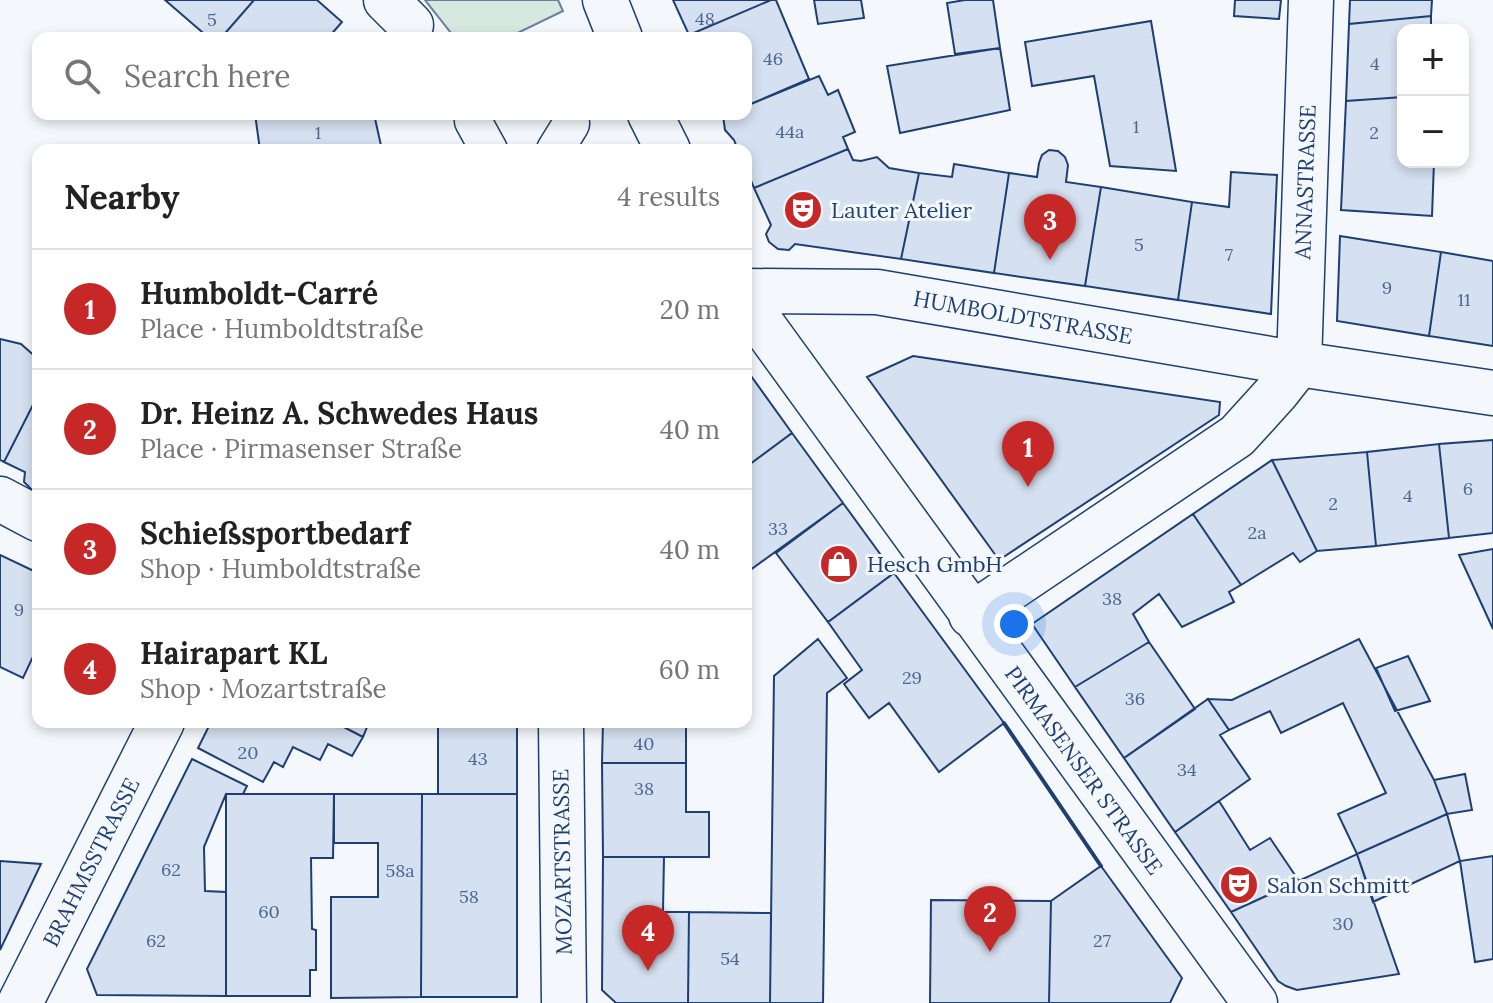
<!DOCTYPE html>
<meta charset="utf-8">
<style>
:root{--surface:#fff;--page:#f6f6f6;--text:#222;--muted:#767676;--line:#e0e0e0;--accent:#c62828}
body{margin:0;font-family:Lora,serif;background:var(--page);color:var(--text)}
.controls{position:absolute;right:24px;top:24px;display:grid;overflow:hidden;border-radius:16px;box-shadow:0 4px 12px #0003}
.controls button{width:72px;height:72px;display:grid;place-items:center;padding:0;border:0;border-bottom:2px solid var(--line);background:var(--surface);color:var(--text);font:40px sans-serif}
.you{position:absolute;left:1014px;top:624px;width:28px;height:28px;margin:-20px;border:6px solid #fff;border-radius:50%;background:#1a73e8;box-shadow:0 0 0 12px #1a73e833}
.badge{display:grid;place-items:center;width:52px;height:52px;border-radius:50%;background:var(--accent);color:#fff;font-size:26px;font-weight:700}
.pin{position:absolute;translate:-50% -66px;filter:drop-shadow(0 2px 4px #0008)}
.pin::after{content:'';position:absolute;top:42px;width:28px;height:24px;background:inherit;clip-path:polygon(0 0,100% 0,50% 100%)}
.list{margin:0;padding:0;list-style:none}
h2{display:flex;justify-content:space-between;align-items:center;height:104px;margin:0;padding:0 32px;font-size:34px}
h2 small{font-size:26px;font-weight:400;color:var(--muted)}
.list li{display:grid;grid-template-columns:52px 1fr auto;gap:24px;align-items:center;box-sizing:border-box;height:120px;padding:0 32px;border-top:2px solid var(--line)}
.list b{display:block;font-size:30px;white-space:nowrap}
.list p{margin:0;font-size:26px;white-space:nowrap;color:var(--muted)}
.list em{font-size:26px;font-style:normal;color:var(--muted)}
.icon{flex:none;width:44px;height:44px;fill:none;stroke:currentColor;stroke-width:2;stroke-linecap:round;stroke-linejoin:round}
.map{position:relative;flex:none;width:1493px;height:1003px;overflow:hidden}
.search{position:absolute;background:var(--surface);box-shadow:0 4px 12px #0003;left:32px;top:32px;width:720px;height:88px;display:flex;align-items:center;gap:20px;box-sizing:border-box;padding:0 28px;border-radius:16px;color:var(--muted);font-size:30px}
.panel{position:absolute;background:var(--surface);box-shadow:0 4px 12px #0003;left:32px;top:144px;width:720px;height:584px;border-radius:16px}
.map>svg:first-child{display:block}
</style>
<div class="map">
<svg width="1493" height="1003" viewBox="0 0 1493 1003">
<rect width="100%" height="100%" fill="#f4f7fb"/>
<path fill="#d7e8df" stroke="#687fa3" stroke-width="2" d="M425,0H558L563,11L507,38H455Z"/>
<path fill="#d5e0f0" stroke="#1d3f73" stroke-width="2" d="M165,0H254L221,38H209Z
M254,0H317L342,22L328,38H221Z
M673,0H771L689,35Z
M771,0H776L809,79L746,106V38H690L689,35Z
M814,0H861L864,18L818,24Z
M965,0H993L1000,48L955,54L947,3Z
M1235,0H1281L1279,19L1234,16Z
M1350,0H1432L1431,16L1349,24Z
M1431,16V30H1403V97L1346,101L1349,24Z
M1151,21L1176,171L1110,166L1094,76L1032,86L1025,42Z
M1000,48L1010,110L900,133L887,66Z
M819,76L828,95L838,90L855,132L843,137L848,149L754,188L746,168V150H738L734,140L725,130L723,116L746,114V106Z
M1403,97V162H1434L1432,216L1341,210L1346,101Z
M255,114H374L382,150H260Z
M848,149L853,160L861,161L877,157L889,168L919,173L901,259L795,244L789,250L778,249L769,242L766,234L771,225L754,188Z
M1049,150L1058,151L1065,157L1068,165L1066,182L1101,187L1085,286L994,273L1009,173L1037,177L1039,163L1042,155Z
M954,164L1009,173L994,273L901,259L919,173L952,177Z
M1231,172L1277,175L1271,314L1178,300L1192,202L1229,207Z
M1101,187L1192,202L1178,300L1085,286Z
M1340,236L1441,252L1429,336L1337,321Z
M1441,252L1493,261V346L1429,336Z
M0,339L21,344L38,359V395L4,462L0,460Z
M913,356L1220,402L1219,415L999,560L867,377Z
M746,369L792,433L746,467Z
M38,395V492L33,491L24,482L25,472L4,462Z
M792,433L843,503L746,573V467Z
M1493,440V533L1449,538L1439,444Z
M1439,444L1449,538L1376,546L1367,452Z
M1367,452L1376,546L1317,551L1272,460Z
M1272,460L1317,551L1300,562L1293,553L1241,585L1193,514Z
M843,503L894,573L828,622L776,553Z
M1193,514L1241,585L1229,592L1234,602L1182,627L1159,594L1133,614L1149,642L1075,687L1032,624Z
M1493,549V629L1459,555Z
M0,555L38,573V646L23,678L0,667Z
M894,573L1004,723L939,772L889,703L869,718L844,684L862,670L828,622Z
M818,639L847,678L827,693L823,1003H770L774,676Z
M1359,639L1434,780L1447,814L1357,854L1338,814L1386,793L1343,703L1281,733L1270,711L1229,730L1208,699L1232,700Z
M1149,642L1195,709L1124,758L1075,687Z
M1408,656L1430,701L1395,711L1376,668Z
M1208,699L1229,730L1220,735L1250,779L1175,832L1124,758Z
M211,722H334L363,737L352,756L328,744L320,760L293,747L283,767L274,762L263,782L198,748Z
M334,722H369L363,737Z
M438,722H517V794H438Z
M603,722H686V763H602Z
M192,759L247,786L243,794H226L204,847L205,891L226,892V996L97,995L87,969Z
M602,763H686V812H709V857H603Z
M1465,774L1472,810L1447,814L1434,780Z
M226,794H334L333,858H311L312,929L316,930V970H310V996H226Z
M334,794H422L421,997L331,998V897H378V843H334Z
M422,794H517V997H421Z
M1219,801L1250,850L1270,838L1299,881L1231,912L1175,832Z
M1447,814L1460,861L1373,902L1357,854Z
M1357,854L1399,974L1297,990L1286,986L1278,981L1231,912Z
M1493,856V959L1475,962L1460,861Z
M603,857H664L663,912H689L688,1003H616L602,990Z
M0,861L41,864L0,950Z
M1101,866L1182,978L1170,1003H1049L1051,901Z
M931,900L1051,901L1049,1003H930Z
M689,912L771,913L770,1003H688Z"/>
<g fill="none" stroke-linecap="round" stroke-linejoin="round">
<g stroke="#1d3f73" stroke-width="39">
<path id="pedestrian" d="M475,114L473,121L489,150
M555,150L571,124L570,114"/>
</g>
<g stroke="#1d3f73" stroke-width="47">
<path id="minor" d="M386,0L411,25
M605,0L620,38
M650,114L668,150
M746,291L877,292L1299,364L1493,393
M746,302L1255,1003
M0,499L38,519
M971,615L1237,436L1277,392L1299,364L1311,0
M561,722L564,1003
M20,1003L162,722"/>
</g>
<use href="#pedestrian" stroke="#f4f7fb" stroke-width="36"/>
<use href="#minor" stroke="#f4f7fb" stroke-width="44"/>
<path stroke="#1d3f73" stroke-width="4" d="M1004,723L1101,866"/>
</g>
<defs>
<g id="theatre-disc" transform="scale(2)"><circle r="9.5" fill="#c62828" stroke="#f4f7fb"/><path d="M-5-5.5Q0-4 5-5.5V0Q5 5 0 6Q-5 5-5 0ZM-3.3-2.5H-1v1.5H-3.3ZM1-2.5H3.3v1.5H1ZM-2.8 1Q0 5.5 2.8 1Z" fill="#fff"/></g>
<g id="shop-disc" transform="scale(2)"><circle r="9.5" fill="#c62828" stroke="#f4f7fb"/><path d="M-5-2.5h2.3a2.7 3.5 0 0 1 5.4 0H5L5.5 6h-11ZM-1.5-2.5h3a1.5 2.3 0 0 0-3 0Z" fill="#fff"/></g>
</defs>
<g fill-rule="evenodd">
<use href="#theatre-disc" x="803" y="210"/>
<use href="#shop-disc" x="839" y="564"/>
<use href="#theatre-disc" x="1239" y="885"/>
</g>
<g text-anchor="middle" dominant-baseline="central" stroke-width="6" stroke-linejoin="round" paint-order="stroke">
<g font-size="18" fill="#4b6792">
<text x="705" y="18">48</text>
<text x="212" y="19">5</text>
<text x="773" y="58">46</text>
<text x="1375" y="63">4</text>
<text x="1136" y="126">1</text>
<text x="790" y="131">44a</text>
<text x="318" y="132">1</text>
<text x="1374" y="132">2</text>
<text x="1139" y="244">5</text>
<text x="1229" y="254">7</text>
<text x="1387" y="287">9</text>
<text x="1464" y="299">11</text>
<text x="1468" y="488">6</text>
<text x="1408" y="495">4</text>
<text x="1333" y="503">2</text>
<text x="778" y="528">33</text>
<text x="1257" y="532">2a</text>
<text x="1112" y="598">38</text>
<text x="19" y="609">9</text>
<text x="912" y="677">29</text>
<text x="1135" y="698">36</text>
<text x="644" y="743">40</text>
<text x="248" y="752">20</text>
<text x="478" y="758">43</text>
<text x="1187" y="769">34</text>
<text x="644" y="788">38</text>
<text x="171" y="869">62</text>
<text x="400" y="870">58a</text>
<text x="469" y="896">58</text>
<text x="269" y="911">60</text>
<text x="1343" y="923">30</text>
<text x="156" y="940">62</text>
<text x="1102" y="940">27</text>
<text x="730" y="958">54</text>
</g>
<g font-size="22" fill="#1d3f73" stroke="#f4f7fb">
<text transform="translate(1305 182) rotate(-88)">ANNASTRASSE</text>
<text transform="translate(1023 317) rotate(10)">HUMBOLDTSTRASSE</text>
<text transform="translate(1084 770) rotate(54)">PIRMASENSER STRASSE</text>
<text transform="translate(91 862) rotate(-63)">BRAHMSSTRASSE</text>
<text transform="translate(562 862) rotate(-91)">MOZARTSTRASSE</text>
</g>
<g font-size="22" fill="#1d3f73" stroke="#f4f7fb" text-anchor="start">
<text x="831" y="210">Lauter Atelier</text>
<text x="867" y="564">Hesch GmbH</text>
<text x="1267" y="885">Salon Schmitt</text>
</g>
</g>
</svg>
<div class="controls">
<button>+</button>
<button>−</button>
</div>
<div class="you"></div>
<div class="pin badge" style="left:1028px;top:487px">1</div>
<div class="pin badge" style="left:990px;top:952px">2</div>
<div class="pin badge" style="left:1050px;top:260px">3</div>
<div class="pin badge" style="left:648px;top:971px">4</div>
<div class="search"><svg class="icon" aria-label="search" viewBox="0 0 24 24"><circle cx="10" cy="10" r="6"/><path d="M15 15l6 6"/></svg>Search here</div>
<section class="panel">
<h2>Nearby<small>4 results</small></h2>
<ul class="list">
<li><span class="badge">1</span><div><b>Humboldt-Carré</b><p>Place · Humboldtstraße</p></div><em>20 m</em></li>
<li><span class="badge">2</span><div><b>Dr. Heinz A. Schwedes Haus</b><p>Place · Pirmasenser Straße</p></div><em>40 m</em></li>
<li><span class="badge">3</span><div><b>Schießsportbedarf</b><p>Shop · Humboldtstraße</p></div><em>40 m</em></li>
<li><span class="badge">4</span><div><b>Hairapart KL</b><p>Shop · Mozartstraße</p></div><em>60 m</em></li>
</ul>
</section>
</div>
